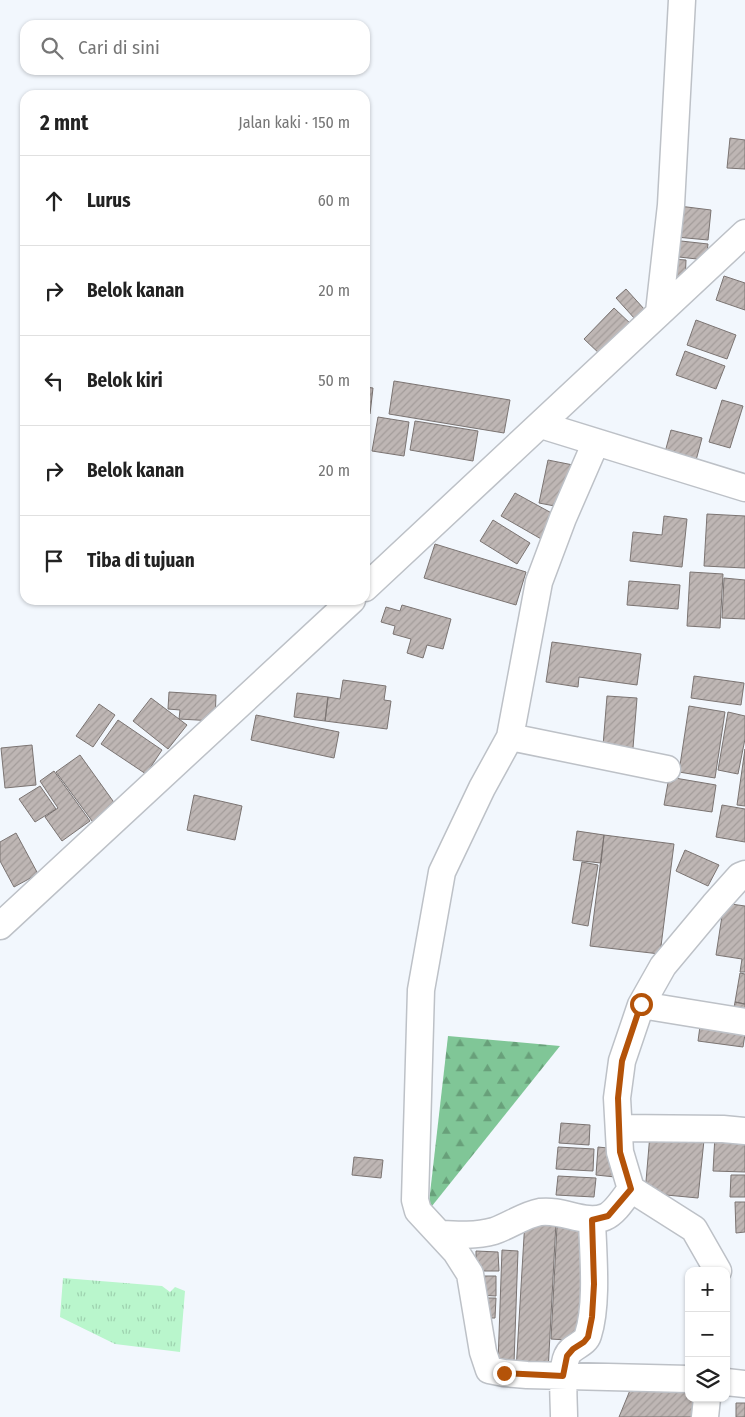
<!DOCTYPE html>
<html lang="id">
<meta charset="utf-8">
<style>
:root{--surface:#fff;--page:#f6f6f6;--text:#222;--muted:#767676;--line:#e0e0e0}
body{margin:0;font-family:"Fira Sans Condensed",sans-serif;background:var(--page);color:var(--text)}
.controls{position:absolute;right:15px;bottom:15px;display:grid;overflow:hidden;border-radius:10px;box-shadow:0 1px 4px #0004}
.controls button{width:45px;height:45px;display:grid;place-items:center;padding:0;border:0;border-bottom:1px solid var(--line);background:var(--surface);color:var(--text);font:25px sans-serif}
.stop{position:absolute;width:15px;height:15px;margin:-11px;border:4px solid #b45309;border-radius:50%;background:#fff}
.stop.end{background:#b45309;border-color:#fff;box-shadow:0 1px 5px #0008}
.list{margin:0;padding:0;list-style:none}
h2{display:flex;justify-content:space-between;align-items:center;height:65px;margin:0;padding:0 20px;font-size:21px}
h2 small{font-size:16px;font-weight:400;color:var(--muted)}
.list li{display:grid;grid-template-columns:32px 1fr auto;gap:15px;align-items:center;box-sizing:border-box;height:90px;padding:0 20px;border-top:1px solid var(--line)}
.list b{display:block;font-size:19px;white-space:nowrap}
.list em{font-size:16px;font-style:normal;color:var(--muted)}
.icon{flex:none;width:28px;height:28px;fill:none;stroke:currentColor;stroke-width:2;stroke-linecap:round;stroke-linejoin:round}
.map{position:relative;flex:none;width:745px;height:1417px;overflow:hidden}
.search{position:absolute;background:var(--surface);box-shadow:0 1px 4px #0004;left:20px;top:20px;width:350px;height:55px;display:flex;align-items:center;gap:12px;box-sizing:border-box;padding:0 18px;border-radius:15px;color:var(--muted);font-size:19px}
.panel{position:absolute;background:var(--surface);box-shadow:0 1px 4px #0004;left:20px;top:90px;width:350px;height:515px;border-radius:15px}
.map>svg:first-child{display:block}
</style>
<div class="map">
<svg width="745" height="1417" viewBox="0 0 745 1417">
<defs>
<pattern id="grass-tufts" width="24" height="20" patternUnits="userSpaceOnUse" patternTransform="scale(1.25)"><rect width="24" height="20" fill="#b9f6cc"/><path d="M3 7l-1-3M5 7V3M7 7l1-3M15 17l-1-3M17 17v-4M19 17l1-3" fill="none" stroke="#9ed2af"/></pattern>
<pattern id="forest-firs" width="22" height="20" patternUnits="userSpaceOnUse" patternTransform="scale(1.25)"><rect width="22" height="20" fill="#80c697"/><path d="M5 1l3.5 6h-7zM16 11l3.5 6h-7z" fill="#68a07a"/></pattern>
<pattern id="building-hatch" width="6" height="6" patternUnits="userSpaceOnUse" patternTransform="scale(1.25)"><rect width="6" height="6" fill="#beb6b4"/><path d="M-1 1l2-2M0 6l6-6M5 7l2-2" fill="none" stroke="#a39c9a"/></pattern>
</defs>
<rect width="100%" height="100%" fill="#f2f7fd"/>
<path fill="url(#grass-tufts)" d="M63,1278L162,1286L170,1292L175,1287L185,1291L180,1352L115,1344L60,1317Z"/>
<path fill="url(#forest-firs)" d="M448,1036L560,1046L428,1211Z"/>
<path fill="url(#building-hatch)" stroke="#7b7472" d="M730,138L745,140V169L727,168Z
M679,206L711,210L708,240L676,237Z
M672,240L708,244L706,260L670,256Z
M670,259L686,260L685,284L669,283Z
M724,276L745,283V310L716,300Z
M626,289L645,310L635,319L616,298Z
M614,308L633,326L603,357L584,339Z
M696,320L736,335L727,359L687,345Z
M685,351L725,366L716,389L676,375Z
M394,381L510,400L504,433L389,414Z
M365,387L373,388L370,414L365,413Z
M722,400L743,406L730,448L709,442Z
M378,417L409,422L404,456L372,451Z
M415,421L478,431L473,461L410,450Z
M671,430L702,438L695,464L664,456Z
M548,460L573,465L565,508L539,503Z
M515,493L557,516L543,540L501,516Z
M707,514L745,516V568L704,566Z
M664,516L687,519L682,567L630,561L633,532L662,535Z
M493,520L530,543L517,564L480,541Z
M435,544L526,572L516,605L424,578Z
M690,572L723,574L720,628L687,626Z
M724,578L745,580V619L722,618Z
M629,581L680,585L678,609L627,605Z
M402,605L451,619L443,649L427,645L423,658L407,653L411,639L393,634L395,626L381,622L386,607L400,611Z
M552,642L641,654L637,685L579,677L578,687L546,682Z
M694,676L744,683L741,705L691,698Z
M343,680L386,686L384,700L391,701L387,729L325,721L328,697L340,699Z
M169,692L216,695L215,721L179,719L180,710L168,709Z
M297,693L328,697L325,721L294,717Z
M607,696L637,698L633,748L603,746Z
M151,698L187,725L168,749L133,721Z
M99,704L115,715L93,747L76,736Z
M689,706L725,712L715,778L679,772Z
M728,712L745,716V739L738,774L718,770Z
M256,715L339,732L334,758L251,740Z
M118,720L162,750L146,774L101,744Z
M32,745L36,785L5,788L1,748Z
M745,749V806L737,805Z
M80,755L118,808L95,825L56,772Z
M54,771L90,821L62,841L45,817L58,808L40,781Z
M669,777L716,785L712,812L664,805Z
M40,786L56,809L35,822L19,799Z
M194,795L242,806L235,840L187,830Z
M722,805L745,809V842L716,837Z
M577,831L604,835L601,863L573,860Z
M16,833L38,874L14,887L0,861V842Z
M604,835L674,844L660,954L590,946Z
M685,850L719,865L708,886L676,871Z
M582,862L598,865L588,926L572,923Z
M724,903L745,906V972H740L742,959L716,955Z
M740,973L745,974V1004L735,1002Z
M735,1002L745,1004V1021L732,1019Z
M701,1019L745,1034L743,1047L698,1041Z
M561,1123L590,1125L589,1145L559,1143Z
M650,1134L704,1140L698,1198L645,1193Z
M715,1135L745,1137V1172L713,1171Z
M558,1147L594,1149L593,1171L556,1169Z
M598,1147L617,1149L615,1177L596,1175Z
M354,1157L383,1160L381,1178L352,1175Z
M731,1175H745V1197H730Z
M558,1176L596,1178L594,1197L556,1195Z
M735,1202H745V1232L736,1233Z
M525,1220L556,1222L548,1372L516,1371Z
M557,1226L587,1228L581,1341L551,1339Z
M502,1250L518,1251L514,1363H498Z
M476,1251L498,1252L499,1271H476Z
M477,1276H496V1296L478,1295Z
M481,1298H496L495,1318H480Z
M689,1382V1398H703L702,1417H619L633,1383Z
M736,1403H745V1417H736Z"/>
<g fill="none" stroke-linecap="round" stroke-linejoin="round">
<g stroke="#bdc1c7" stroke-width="29">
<path id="minor" d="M659,312L671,205L682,0
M541,425L745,488
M596,442L563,518L539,582L510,737L482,788L442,872L421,990L415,1200L418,1211L456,1252L470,1274L483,1352L489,1370L504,1373L527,1375L689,1379
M365,588L745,233
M510,737L667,769
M0,926L352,600
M641,1005L745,1022
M619,1128L723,1129L745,1131
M440,1234C458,1235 476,1236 494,1231C509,1226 524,1215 540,1212C563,1209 585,1225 605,1217C615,1213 624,1198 631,1189
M718,1271L694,1229L631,1189L620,1152L617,1098L622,1061L641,1005L663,966L714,905L740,876L745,874
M726,1382L745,1384
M564,1417C564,1402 561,1369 567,1356C571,1346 585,1345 588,1335C598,1304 593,1253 592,1220
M705,1417L707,1398"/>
</g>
<use href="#minor" stroke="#fff" stroke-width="26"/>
</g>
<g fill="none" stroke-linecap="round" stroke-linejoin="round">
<path stroke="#b45309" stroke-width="6" d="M504,1373L563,1376L567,1356L573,1349L584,1342L588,1337L592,1317L594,1284L592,1220L608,1216L631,1189L620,1152L618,1098L622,1061L641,1004"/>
</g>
</svg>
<div class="controls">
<button>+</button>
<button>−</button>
<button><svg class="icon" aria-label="layers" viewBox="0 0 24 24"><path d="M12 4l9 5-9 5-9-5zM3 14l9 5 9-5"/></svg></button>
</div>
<div class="stop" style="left:641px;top:1004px"></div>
<div class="stop end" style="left:504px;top:1373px"></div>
<div class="search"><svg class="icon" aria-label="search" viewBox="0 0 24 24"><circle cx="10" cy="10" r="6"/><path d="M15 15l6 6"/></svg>Cari di sini</div>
<section class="panel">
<h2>2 mnt<small>Jalan kaki · 150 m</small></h2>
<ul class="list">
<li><svg class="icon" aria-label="ahead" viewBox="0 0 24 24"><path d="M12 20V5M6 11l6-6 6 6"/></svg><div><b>Lurus</b></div><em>60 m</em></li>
<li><svg class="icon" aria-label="right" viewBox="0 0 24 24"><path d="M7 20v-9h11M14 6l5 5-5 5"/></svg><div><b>Belok kanan</b></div><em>20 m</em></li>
<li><svg class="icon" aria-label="left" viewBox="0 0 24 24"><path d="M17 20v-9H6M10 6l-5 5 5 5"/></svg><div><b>Belok kiri</b></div><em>50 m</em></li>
<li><svg class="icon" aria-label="right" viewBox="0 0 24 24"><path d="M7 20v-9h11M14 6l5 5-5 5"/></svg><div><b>Belok kanan</b></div><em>20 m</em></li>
<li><svg class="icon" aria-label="arrive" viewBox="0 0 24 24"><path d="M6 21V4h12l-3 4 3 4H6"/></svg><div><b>Tiba di tujuan</b></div></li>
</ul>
</section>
</div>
